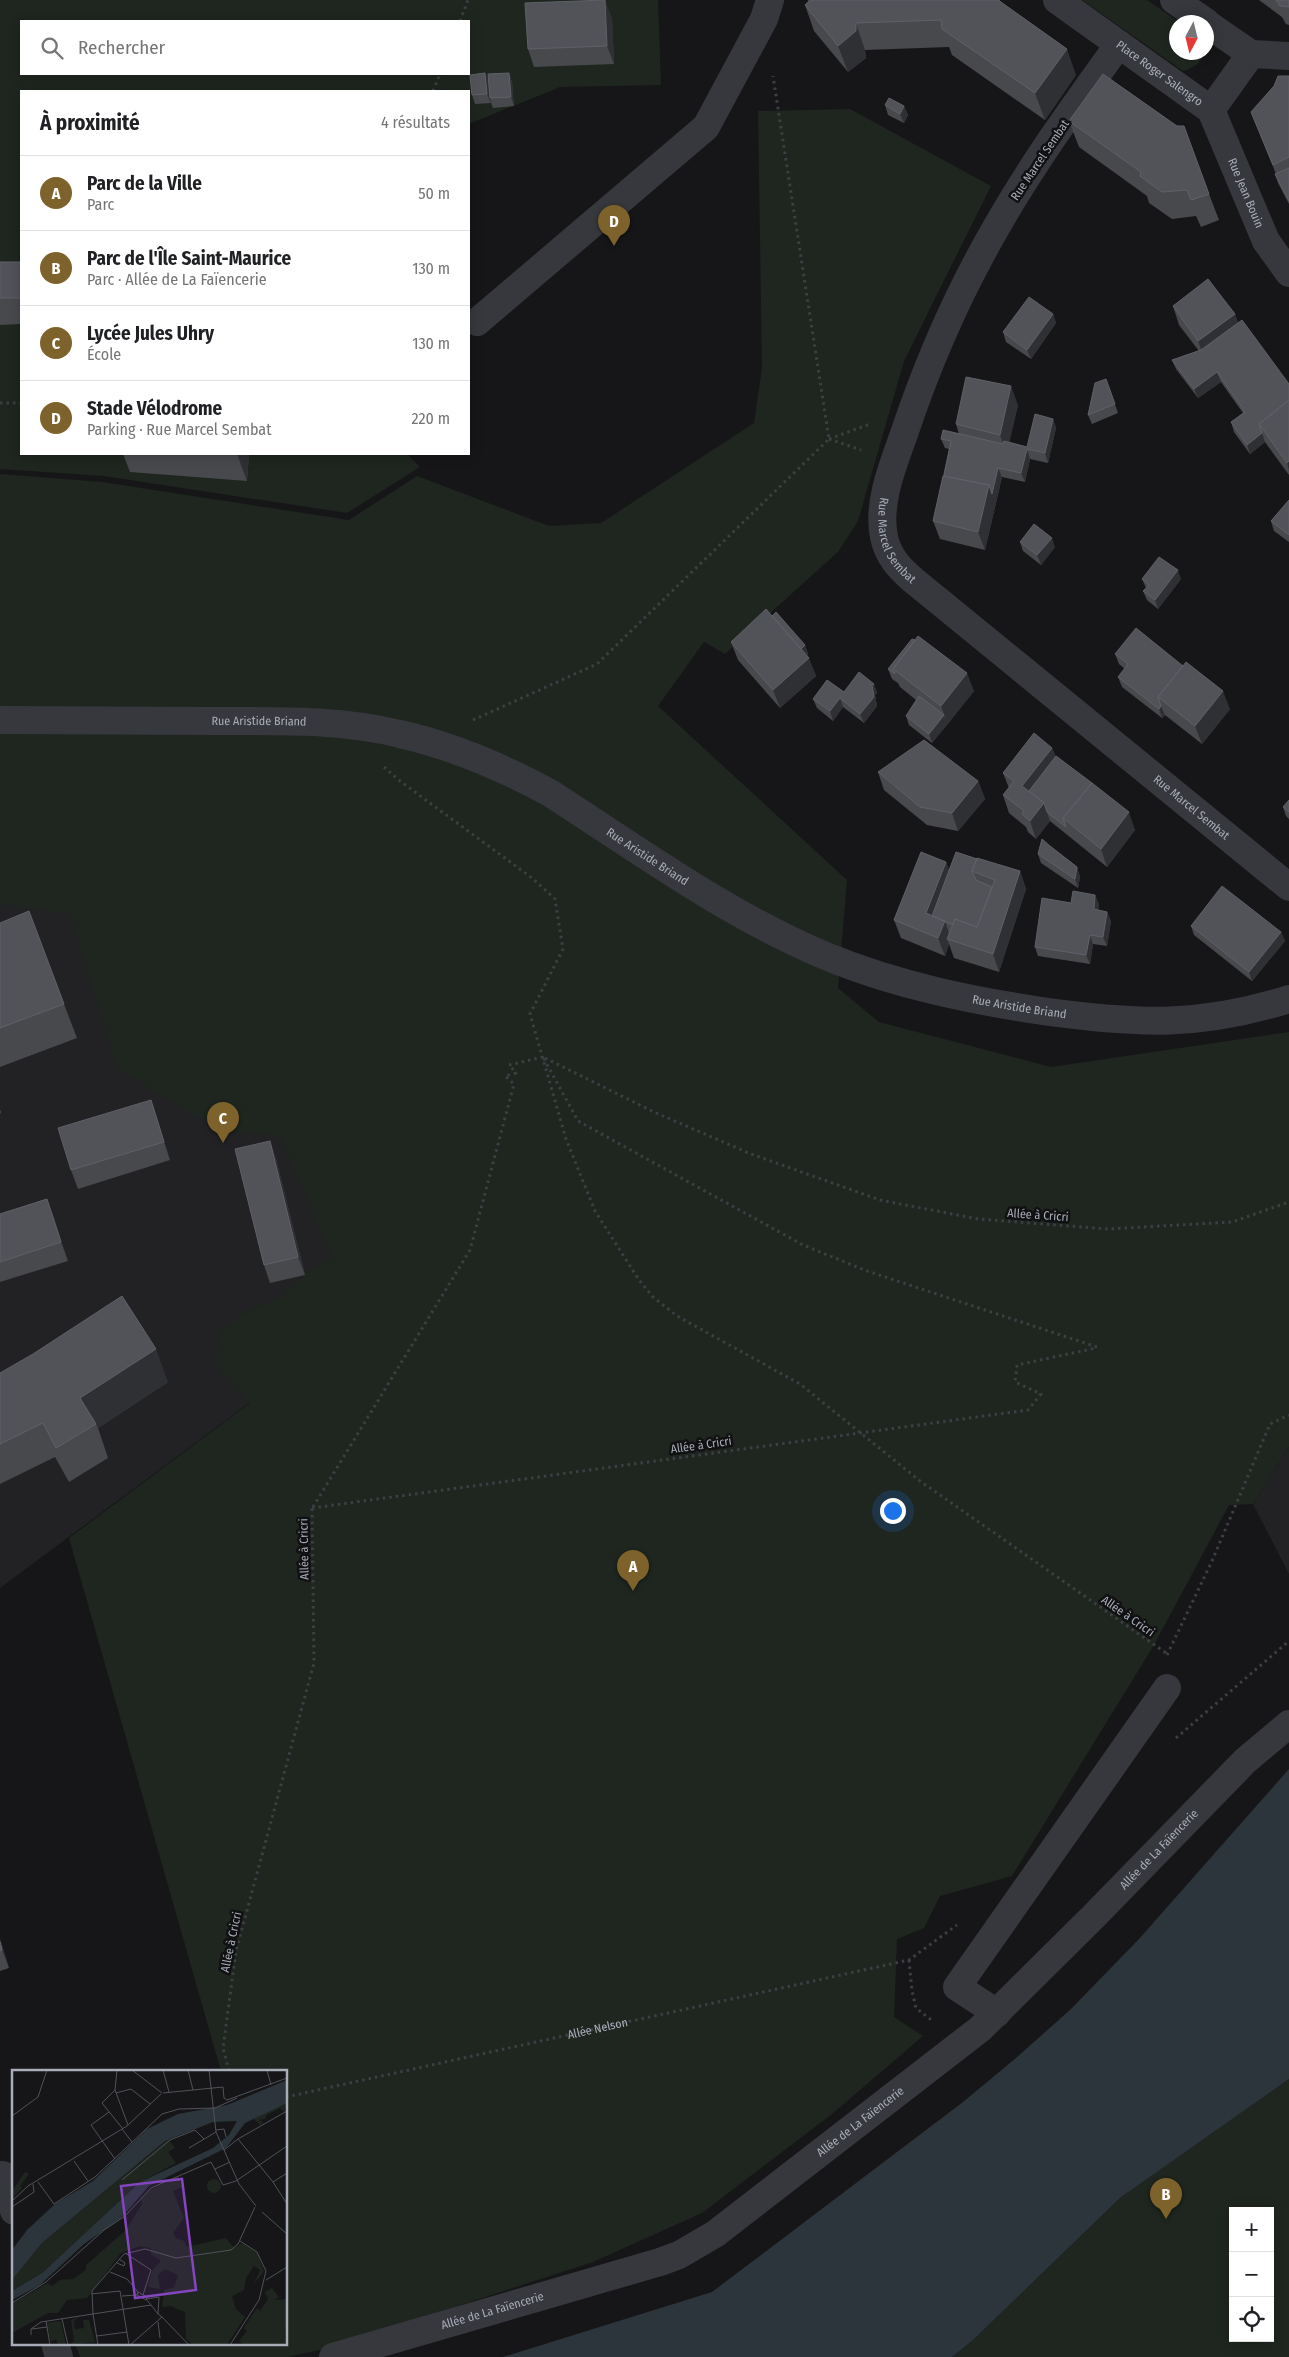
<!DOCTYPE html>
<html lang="fr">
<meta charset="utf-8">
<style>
:root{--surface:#fff;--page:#f6f6f6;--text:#202124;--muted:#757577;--line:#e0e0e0;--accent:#7e622b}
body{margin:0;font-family:"Fira Sans Condensed",sans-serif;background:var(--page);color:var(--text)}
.controls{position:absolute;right:15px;bottom:15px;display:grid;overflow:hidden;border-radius:0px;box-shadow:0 2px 12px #0003}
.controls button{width:45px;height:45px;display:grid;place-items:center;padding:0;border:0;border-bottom:1px solid var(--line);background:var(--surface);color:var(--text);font:25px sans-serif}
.compass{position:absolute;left:1169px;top:15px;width:45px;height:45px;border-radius:50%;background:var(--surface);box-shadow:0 2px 12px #0003;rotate:187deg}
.you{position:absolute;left:892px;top:1510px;width:18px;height:18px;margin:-12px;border:4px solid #fff;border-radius:50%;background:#1a73e8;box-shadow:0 0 0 8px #1a73e833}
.badge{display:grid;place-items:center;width:32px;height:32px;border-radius:50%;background:var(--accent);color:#fff;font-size:16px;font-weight:700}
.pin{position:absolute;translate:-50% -41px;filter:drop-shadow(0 1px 2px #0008)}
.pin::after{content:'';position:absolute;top:26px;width:18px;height:15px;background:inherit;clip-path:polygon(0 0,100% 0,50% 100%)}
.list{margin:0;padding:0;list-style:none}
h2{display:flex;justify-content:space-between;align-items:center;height:65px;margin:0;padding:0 20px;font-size:21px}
h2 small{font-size:16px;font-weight:400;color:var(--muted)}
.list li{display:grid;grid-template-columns:32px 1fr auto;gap:15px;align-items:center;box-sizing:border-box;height:75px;padding:0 20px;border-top:1px solid var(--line)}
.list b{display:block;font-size:19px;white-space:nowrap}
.list p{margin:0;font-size:16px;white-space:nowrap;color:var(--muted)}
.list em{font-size:16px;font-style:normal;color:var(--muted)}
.icon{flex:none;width:28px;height:28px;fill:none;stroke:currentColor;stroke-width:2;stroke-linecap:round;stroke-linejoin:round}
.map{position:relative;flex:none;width:1289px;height:2357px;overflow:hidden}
.search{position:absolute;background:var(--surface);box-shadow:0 2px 12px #0003;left:20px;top:20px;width:450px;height:55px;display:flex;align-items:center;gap:12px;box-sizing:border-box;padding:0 18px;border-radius:0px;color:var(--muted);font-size:19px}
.panel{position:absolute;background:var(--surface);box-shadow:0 2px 12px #0003;left:20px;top:90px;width:450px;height:365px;border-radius:0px}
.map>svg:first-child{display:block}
</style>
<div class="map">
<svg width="1289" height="2357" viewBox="0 0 1289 2357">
<rect width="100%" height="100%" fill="#161618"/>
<path fill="#222225" d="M0,757L430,1269L0,1588Z
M1289,1447V1574L1253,1504Z"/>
<path fill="#1e261f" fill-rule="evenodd" d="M0,0H658L661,85L560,87L469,124V91H21V454H407L420,467L347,513L104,476L0,469ZM21,21H469V74H21Z
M1082,0H1147L1179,22H1176V52L1204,53C1200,64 1195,67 1183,71Z
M850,109L991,186L904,361L858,521L838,552L725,654L704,642L658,706L847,880L838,988L879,1022L1051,1067L1289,1032V1447L1253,1504L1229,1505L1154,1645L1012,1876L940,1896L924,1928L897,1939L894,2017L923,2036L832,2114L702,2213L593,2262L328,2348L288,2357H80L75,2343H286V2071H221L69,1538L250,1403L216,1366L218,1332L246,1312L281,1296L305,1275L332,1257L280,1136L219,1131L117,1068L70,914L0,904V474L102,482L349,520L417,476L549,526L601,523L754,423L762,368L758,111Z
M1289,2079V2357H952L972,2341L1120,2198ZM1233,2211H1270V2338H1233Z"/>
<path fill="#2c353c" d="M1289,1769V2079L1120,2198L972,2341L952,2357H503L712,2292L963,2102L1016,2058L1071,2009L1139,1939Z"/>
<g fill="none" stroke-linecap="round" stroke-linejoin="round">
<g stroke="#3d3f44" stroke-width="3" stroke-dasharray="2.5 4" stroke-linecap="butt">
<path d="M460,21L468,0"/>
<path d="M433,91L440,74"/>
<path d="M0,403H21"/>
<path d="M829,439L870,424"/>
<path d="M829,439L861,450"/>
<path d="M473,720L597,664L829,439L773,76"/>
<path d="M384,767L400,781L532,878L555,899L563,949L530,1014L566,1139L595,1211L639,1280L653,1297L677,1316L800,1384L920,1481L1166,1653"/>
<path d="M0,1112H1"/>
<path d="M1097,1347L867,1271L803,1245L578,1121L543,1057L654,1112L751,1154L880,1200L978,1219L1108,1229L1232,1222L1289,1202"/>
<path d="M313,1507L470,1250L514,1084L505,1076L516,1073L509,1065L543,1057"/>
<path d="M312,1508L1028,1410L1041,1394L1015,1382L1017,1365L1096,1348"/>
<path d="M1167,1655L1212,1561L1270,1424L1289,1415"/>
<path d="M1176,1738L1289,1641"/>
<path d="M909,1960L912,1991L916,2008L934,2022"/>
<path d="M229,2071L223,2048L236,1951L314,1663L312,1508"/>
<path id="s1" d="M286,2097L909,1960L957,1925"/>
</g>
<g stroke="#37383d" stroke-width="28">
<path id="s2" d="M1057,0L1211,110L1251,54L1206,23"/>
<path d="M1174,0L1206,22"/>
<path id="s3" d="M1119,44C1075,105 1030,167 993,233C957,296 927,365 904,434C893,465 877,503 884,537C888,556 899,568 913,580L1289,887"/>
<path d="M1251,54L1289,56"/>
<path id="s4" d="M1211,110L1266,241L1289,273"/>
<path d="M477,322L706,127L764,19L770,0"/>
<path id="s5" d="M0,720C72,720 144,720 215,721C276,721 340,719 400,734C453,746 502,767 550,793C640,851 729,916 828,957C899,986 974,1001 1049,1012C1139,1024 1201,1027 1289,999"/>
<path d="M997,2013L957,1987L1167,1688"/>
<path d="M3,2175L14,2211"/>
<path d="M55,2343L59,2357"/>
<path id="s6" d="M333,2357L660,2262L679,2255L715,2234L980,2029L1094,1916L1245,1761L1289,1724"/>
</g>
</g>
<path fill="#47494d" d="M809,0H1000V1L1076,75L1045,120L952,55L949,47L865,50L866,58L848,72L814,31L805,5L809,1Z
M1259,0H1289V25L1286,24L1282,17Z
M612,18L614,64L534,67L528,49Z
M485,73L488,82L509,73L512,82L514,106L493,108L490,100L491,103L475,104L472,95Z
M1289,76V204L1278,183L1275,174H1276L1251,112Z
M885,105L904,106L908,115L904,123L888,115Z
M1069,121L1209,194L1219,220L1201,227L1196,216L1172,219L1149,203L1147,196L1079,147Z
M0,262H21V324L0,325Z
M1173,306L1235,314L1238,323L1289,384V475L1265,442L1250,454L1234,432L1231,422L1243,413L1221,382L1198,398L1176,369L1172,360L1199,351L1179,325Z
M1053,314L1056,323L1031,359L1006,342L1003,332Z
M1106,379L1118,413L1092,424L1088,415Z
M1018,405L1009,442L1027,447L1053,419L1056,428L1048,463L1030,459L1025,482L1002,477L985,550L940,539L933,521L949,449L945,448L941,439L959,434L956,424Z
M123,454H249L247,481L130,472Z
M1289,500V542L1274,531L1271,521Z
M1020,542L1055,547L1041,565L1023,551Z
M1142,579H1181L1158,609L1147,600L1143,591L1146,588Z
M772,616L805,645L808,654L807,655L816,676L780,708L738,660L731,642Z
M912,639L974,691L932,743L909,725L906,716L916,700L900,687L898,683L892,679L888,669Z
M1115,654L1230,709L1202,744L1165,715L1162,718L1122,687L1118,677L1125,669L1119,664Z
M874,684L877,693L875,695L877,706L864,723L843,707L833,721L817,708L813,699Z
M1052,748L1056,757L1135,830L1107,867L1050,821L1036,839L1028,832L1026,827L1009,813L1003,795L1009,788L1003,773Z
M878,772L978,781L985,799L958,831L927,825L884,790Z
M1289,800V819L1286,816L1283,807Z
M1050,846L1077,867L1080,877L1078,888L1041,863L1038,854Z
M977,859L1020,871L1026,889L999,972L954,958L949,944L945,956L901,938L894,920L946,862L949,870Z
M1095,895L1099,905L1098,910L1107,912L1111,921L1107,946L1093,944L1090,964L1038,956L1035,947L1071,903Z
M0,923L64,1004L77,1038L0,1067Z
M1191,926L1281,932L1285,941L1252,981L1194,935Z
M151,1100L157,1118L170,1160L78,1189L71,1170Z
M270,1141L276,1159L305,1275L270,1283L264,1265Z
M47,1199L68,1261L0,1282V1214Z
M0,1373L168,1382L98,1428L108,1458L69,1482L55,1457L0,1484Z
M0,1939L9,1968L0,1971Z"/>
<path fill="#2f3033" d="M605,0L612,18L614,64L607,46Z
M856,23L865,50L866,58L848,72L838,46Z
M1067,49L1076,75L1045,120L1035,93Z
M485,73L489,82L491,103L487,94Z
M509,73L512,82L514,106L511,97Z
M904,106L908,115L904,123L900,114Z
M1053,314L1056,323L1031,359L1027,350Z
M1235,314L1241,332L1205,360L1198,341Z
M1217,372L1221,382L1198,398L1194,389Z
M1011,386L1018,405L1007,453L1000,435Z
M1053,419L1056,428L1048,463L1045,453Z
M1262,433L1265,442L1250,454L1247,445Z
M1027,449L1030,459L1025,482L1021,473Z
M237,454H249L247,481Z
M1289,461V470L1287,463Z
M998,468L1002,477L985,550L978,532L989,485Z
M1052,538L1055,547L1041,565L1037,555Z
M1178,570L1181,579L1158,609L1155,600Z
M805,645L808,654L802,660L798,651Z
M809,658L816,676L780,708L773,690Z
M967,673L974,691L948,724L941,706Z
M874,684L877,693L875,695L877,706L864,723L860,714L872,685Z
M1223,691L1230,709L1202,744L1195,726Z
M840,698L843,707L833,721L830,711Z
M1161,706L1165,715L1162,718L1159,709Z
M944,715L948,724L932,743L929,734Z
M1052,748L1059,766L1032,800L1022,786Z
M978,781L985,799L958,831L952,813Z
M1044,803L1050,821L1036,839L1030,821Z
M1129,812L1135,830L1107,867L1101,849Z
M946,862L953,880L937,920L926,913Z
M1077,867L1080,877L1078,888L1075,879Z
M1020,871L1026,889L999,972L993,954Z
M1095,895L1099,905L1097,919L1094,909Z
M1107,912L1111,921L1107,946L1103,937Z
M945,921L951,940L947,939L949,944L945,956L938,938Z
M1281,932L1285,941L1252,981L1249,972Z
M1090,935L1093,944L1090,964L1086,955Z
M151,1100L157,1118L170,1160L164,1142Z
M270,1141L276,1159L305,1275L298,1257Z
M47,1199L54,1217L68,1261L61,1242Z
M156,1349L168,1382L98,1428L96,1424L80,1398Z
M0,1939L9,1968L2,1950L0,1942Z"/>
<path fill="#525359" stroke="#5f6168" d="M605,0L607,46L528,49L525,3Z
M809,0H998L1067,49L1035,93L942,29L941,20L856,23V31L838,46L805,5L809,1Z
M1276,0H1289V7L1280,6Z
M485,73L487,94L472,95L470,75Z
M509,73L511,97L490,98L488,74Z
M1103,74L1177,126H1184L1209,194L1191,200L1187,190L1162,192L1140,176L1141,172L1069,121Z
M1278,76H1289V157L1273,165L1251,112L1274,86Z
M889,98L904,106L900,114L885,105Z
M1289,168V201L1275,174Z
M0,262H21V298H0Z
M1208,279L1235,314L1198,341L1173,306Z
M1029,297L1053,314L1027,350L1003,332Z
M1242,320L1289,384V400L1259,424L1262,433L1247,445L1231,422L1245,412L1217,372L1194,389L1172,360L1201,350Z
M966,377L1011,386L1000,435L956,424Z
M1106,379L1115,404L1088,415L1095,383Z
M1289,400V461L1287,463L1259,424Z
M1035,414L1053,419L1045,453L1027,449L1021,473L998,468L992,494L989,485L944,476L951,441L941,439L943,430L1003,444L1004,441L1027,447Z
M943,476L989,485L978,532L933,521Z
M1289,500V535L1271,521Z
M1034,524L1052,538L1037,555L1020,542Z
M1159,557L1178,570L1155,600L1143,591L1149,585L1142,579Z
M766,609L809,658L773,690L731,642Z
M776,612L805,645L801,649L772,616Z
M1136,628L1183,666L1158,697L1161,706L1159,709L1118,677L1128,664L1115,654Z
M918,636L967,673L941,706L893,669Z
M912,639L915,640L893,669L895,674L888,669Z
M1186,662L1223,691L1195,726L1158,697Z
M859,672L874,684L872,685L874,697L860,714L840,698L830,711L813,699L827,680L844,692Z
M919,696L944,715L929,734L906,716Z
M1034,733L1052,748L1022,786L1044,803L1030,821L1022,814L1024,811L1003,795L1014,781L1003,773Z
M924,740L978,781L952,813L920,807L878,772Z
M1056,756L1092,783L1063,818L1066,827L1047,812L1044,803L1029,791Z
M1092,783L1129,812L1101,849L1063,818Z
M1289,800V812L1283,807Z
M1042,839L1050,846L1077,867L1075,879L1038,854Z
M921,852L946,862L926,913L945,921L938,938L894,920Z
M956,852L977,859L972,871L976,880L992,887L977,927L955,919L953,925L932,916Z
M977,858L1020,871L993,954L947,939L955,919L977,927L995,880L972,871Z
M1222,886L1281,932L1249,972L1191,926Z
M1073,891L1095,895L1094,909L1107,912L1103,937L1090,935L1086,955L1035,947L1042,898L1071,903Z
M29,911L64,1004L0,1028V923Z
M151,1100L164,1142L71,1170L58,1128Z
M270,1141L298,1257L264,1265L235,1149Z
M47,1199L61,1242L0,1262V1214Z
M122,1296L156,1349L80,1398L96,1424L56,1448L43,1423L0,1444V1373L33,1354Z
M0,1942L2,1950L0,1951Z"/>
<g text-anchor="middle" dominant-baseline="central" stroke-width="5" stroke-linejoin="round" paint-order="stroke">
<g font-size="12" fill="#a8adb8" stroke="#111113">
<text stroke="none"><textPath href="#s2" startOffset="126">Place Roger Salengro</textPath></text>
<text transform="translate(1040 160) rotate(-56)">Rue Marcel Sembat</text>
<text stroke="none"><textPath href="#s4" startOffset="90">Rue Jean Bouin</textPath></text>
<text stroke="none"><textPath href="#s3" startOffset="561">Rue Marcel Sembat</textPath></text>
<text stroke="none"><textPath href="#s5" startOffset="259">Rue Aristide Briand</textPath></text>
<text stroke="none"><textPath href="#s3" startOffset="966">Rue Marcel Sembat</textPath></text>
<text stroke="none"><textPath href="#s5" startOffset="679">Rue Aristide Briand</textPath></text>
<text stroke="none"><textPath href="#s5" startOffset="1084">Rue Aristide Briand</textPath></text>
<text transform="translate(1038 1215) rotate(4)">Allée à Cricri</text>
<text transform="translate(701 1445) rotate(-8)">Allée à Cricri</text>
<text transform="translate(304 1549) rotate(-91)">Allée à Cricri</text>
<text transform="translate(1128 1616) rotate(35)">Allée à Cricri</text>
<text stroke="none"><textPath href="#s6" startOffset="991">Allée de La Faïencerie</textPath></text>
<text transform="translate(231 1942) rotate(-78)">Allée à Cricri</text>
<text stroke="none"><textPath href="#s1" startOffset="319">Allée Nelson</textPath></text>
<text stroke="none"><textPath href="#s6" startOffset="586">Allée de La Faïencerie</textPath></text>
<text stroke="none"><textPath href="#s6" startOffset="166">Allée de La Faïencerie</textPath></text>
</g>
</g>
<g transform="translate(12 2070)">
<rect width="275" height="275" fill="#161618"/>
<path d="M275,33L272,42L268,38L255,45L253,49L247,50L252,53L248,55L241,48ZM156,69L163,78L156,82L164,93L128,112L30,203L0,221V210L30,173ZM13,102L17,104L8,116L10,118L0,129V121ZM166,107L170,117L161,121L172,148L161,163L164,168L172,171L175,177L214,168L222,178L230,173L245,183L252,201L242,214L248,200L242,196L234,208L232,220L220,226L224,239L233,247L215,275H181L174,269L173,242L158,236L150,237L152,220L162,217L166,205L153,199L146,205L148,219L136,217L140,201L149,191L139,184V178L128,176L109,183L75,228L55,230L46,243H36L0,263V234L36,213L40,216L48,210L61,209L74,200V195L114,160L130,134L129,129L138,120ZM195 116a7 7 0 1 1 14 0a7 7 0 1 1-14 0ZM260,218L267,227L263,230L275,229L273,275H232L227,271L235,261L232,258L245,238L248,241L256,229L253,222ZM67,247L62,251L63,259L72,258L71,250H77L83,272L58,275L62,271L59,250ZM47,251L49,252L54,275H46L44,269L39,272L35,253Z" fill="#1e261f"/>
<path d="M275,10V33L233,53L214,78L137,116L109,148L72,174L28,215L0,230V221L30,203L128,112L201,78L217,65L225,51L201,52L153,71L30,173L0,210V180L15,160L43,134L81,111L135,59L166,44L215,35Z" fill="#2c353c"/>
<path fill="none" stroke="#505258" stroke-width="1" d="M105,0L103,20L116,55M120,0L150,23M151,0L157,22M176,0L181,20M197,0L204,62L227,114L244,136M255,0L259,15M211,17L212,28L215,30L275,8M103,20L90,33L111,59M104,23L119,19L138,34M151,23L211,17M97,42L79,55L103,89M0,46L26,27L35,0M110,59L120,72M204,60L212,59L214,67M226,69L275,41M177,78L204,62M212,80L226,69L261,112L275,103M62,91L76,111M203,99L218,92M110,110L158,70L183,60L192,69M224,111L275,76M26,112L42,134L83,107L150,44L167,39L203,38L225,28M261,112L275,134M0,131L16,116L115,56L149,24M0,137L22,122L21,114M250,142L275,164M113,183L139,200L131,225M105,193L112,196L113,193L107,189M98,202L115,209L126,222M254,210L275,197M126,222L135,227L134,230L125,225ZM79,224L108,221L117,275M110,226L125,225M0,233L34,212L92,160L113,146L139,118L199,92L211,115L224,111M81,244L80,221L112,184L133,179L164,188L219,180L226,174L243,137M81,244L86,275M146,244L147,227L134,229L139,235L146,244L150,247L177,275M50,249L56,275M34,251L38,275M146,252L148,268M20,259L35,257M19,265V259L29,252L139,235M85,266L115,262M118,275L150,247M218,275L247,230L254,201L245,182L228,171"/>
<path fill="#8446be" fill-opacity="0.15" stroke="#8446be" stroke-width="2.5" d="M170,109L184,220L123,228L109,116Z"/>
<rect width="275" height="275" fill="none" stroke="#a8adb8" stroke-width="2.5"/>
</g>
</svg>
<div class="controls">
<button>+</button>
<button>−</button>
<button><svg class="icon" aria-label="locate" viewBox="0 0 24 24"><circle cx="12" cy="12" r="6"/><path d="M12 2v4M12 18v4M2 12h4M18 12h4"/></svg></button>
</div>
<svg class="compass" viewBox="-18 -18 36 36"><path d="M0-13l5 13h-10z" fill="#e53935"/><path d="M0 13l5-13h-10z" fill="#757577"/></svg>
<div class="you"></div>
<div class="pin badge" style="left:633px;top:1591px">A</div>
<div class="pin badge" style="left:1166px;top:2219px">B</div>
<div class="pin badge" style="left:223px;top:1143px">C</div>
<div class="pin badge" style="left:614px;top:246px">D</div>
<div class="search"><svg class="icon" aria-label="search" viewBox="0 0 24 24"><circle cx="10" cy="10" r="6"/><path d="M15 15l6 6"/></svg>Rechercher</div>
<section class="panel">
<h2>À proximité<small>4 résultats</small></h2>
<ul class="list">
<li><span class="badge">A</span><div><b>Parc de la Ville</b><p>Parc</p></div><em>50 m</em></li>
<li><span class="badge">B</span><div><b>Parc de l'Île Saint-Maurice</b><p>Parc · Allée de La Faïencerie</p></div><em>130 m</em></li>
<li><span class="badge">C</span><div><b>Lycée Jules Uhry</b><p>École</p></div><em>130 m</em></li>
<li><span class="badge">D</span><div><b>Stade Vélodrome</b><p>Parking · Rue Marcel Sembat</p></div><em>220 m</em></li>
</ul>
</section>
</div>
